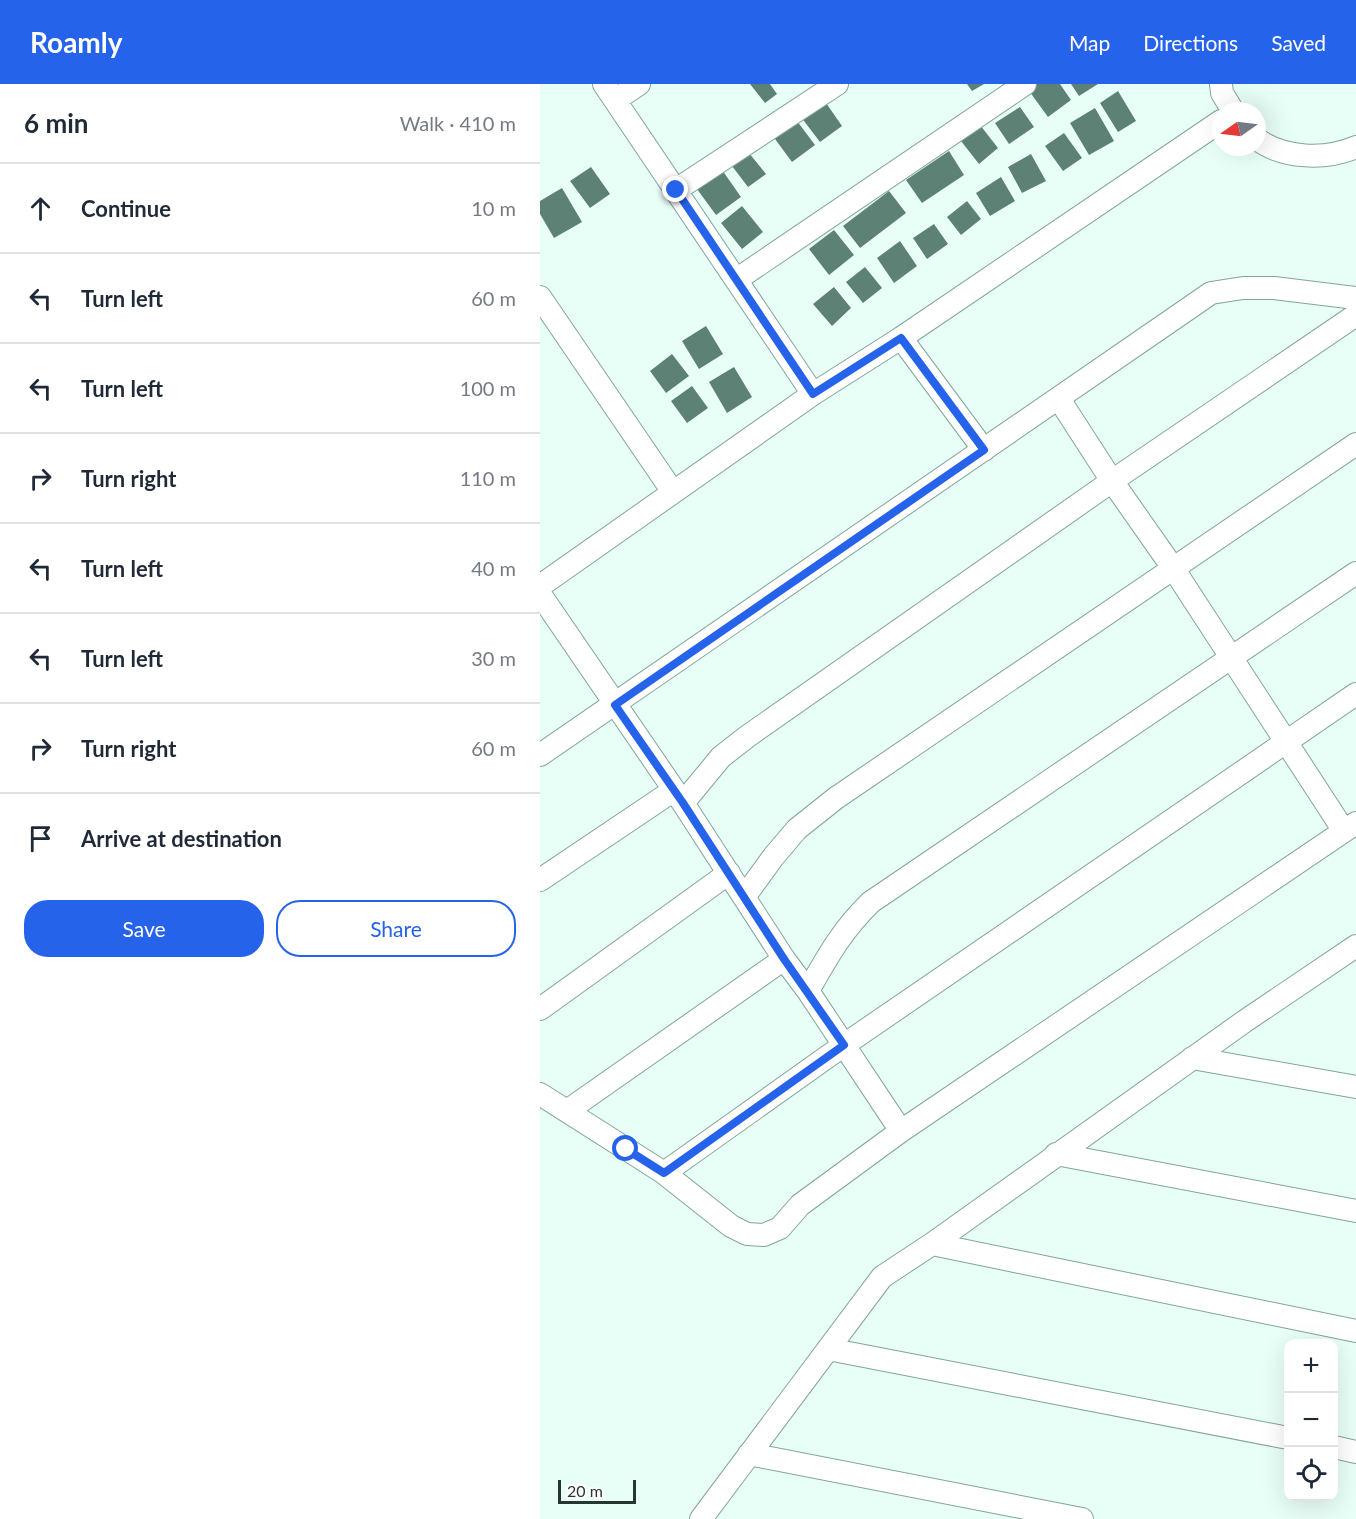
<!DOCTYPE html>
<meta charset="utf-8">
<style>
:root{--surface:#fff;--page:#f6f6f7;--text:#1f2937;--muted:#747a83;--line:#e0e1e3;--accent:#2563eb}
body{margin:0;font-family:Lato,sans-serif;background:var(--page);color:var(--text)}
.controls{position:absolute;right:18px;bottom:18px;display:grid;overflow:hidden;border-radius:12px;box-shadow:0 6px 24px #0002}
.controls button{width:54px;height:54px;display:grid;place-items:center;padding:0;border:0;border-bottom:2px solid var(--line);background:var(--surface);color:var(--text);font:30px sans-serif}
.compass{position:absolute;left:672px;top:18px;width:54px;height:54px;border-radius:50%;background:var(--surface);box-shadow:0 6px 24px #0002;rotate:256deg}
.scale{position:absolute;left:18px;bottom:15px;width:78px;box-sizing:border-box;padding-left:6px;border:3px solid #273631;border-top:0;font-size:16px;line-height:21px;white-space:nowrap;color:#273631;-webkit-text-stroke:4px #fff;paint-order:stroke}
.stop{position:absolute;width:18px;height:18px;margin:-14px;border:4px solid #2563eb;border-radius:50%;background:#fff}
.stop.end{background:#2563eb;border-color:#fff;box-shadow:0 2px 6px #0008}
.list{margin:0;padding:0;list-style:none}
h2{display:flex;justify-content:space-between;align-items:center;height:78px;margin:0;padding:0 24px;font-size:26px}
h2 small{font-size:20px;font-weight:400;color:var(--muted)}
.list li{display:grid;grid-template-columns:39px 1fr auto;gap:18px;align-items:center;box-sizing:border-box;height:90px;padding:0 24px;border-top:2px solid var(--line)}
.list b{display:block;font-size:22px;white-space:nowrap}
.list em{font-size:20px;font-style:normal;color:var(--muted)}
.actions{display:flex;gap:12px;padding:18px 24px}
.actions a{flex:1;padding:14px 0;border:2px solid var(--accent);border-radius:24px;text-align:center;font-size:21px;color:var(--accent)}
.actions .main{background:var(--accent);color:#fff}
.icon{flex:none;width:33px;height:33px;fill:none;stroke:currentColor;stroke-width:2;stroke-linecap:round;stroke-linejoin:round}
.map{position:relative;flex:none;width:816px;height:1435px;overflow:hidden}
header{display:flex;align-items:center;gap:36px;box-sizing:border-box;height:84px;padding:0 30px;background:var(--accent);color:#fff}
header strong{font-size:28px}
nav{display:flex;gap:33px;margin-inline-start:auto;font-size:21px}
main{display:flex}
aside{flex:1;background:var(--surface)}
.map>svg:first-child{display:block}
</style>
<header>
<strong>Roamly</strong>
<nav><a>Map</a><a>Directions</a><a>Saved</a></nav>
</header>
<main>
<aside>
<h2>6 min<small>Walk · 410 m</small></h2>
<ul class="list">
<li><svg class="icon" aria-label="ahead" viewBox="0 0 24 24"><path d="M12 20V5M6 11l6-6 6 6"/></svg><div><b>Continue</b></div><em>10 m</em></li>
<li><svg class="icon" aria-label="left" viewBox="0 0 24 24"><path d="M17 20v-9H6M10 6l-5 5 5 5"/></svg><div><b>Turn left</b></div><em>60 m</em></li>
<li><svg class="icon" aria-label="left" viewBox="0 0 24 24"><path d="M17 20v-9H6M10 6l-5 5 5 5"/></svg><div><b>Turn left</b></div><em>100 m</em></li>
<li><svg class="icon" aria-label="right" viewBox="0 0 24 24"><path d="M7 20v-9h11M14 6l5 5-5 5"/></svg><div><b>Turn right</b></div><em>110 m</em></li>
<li><svg class="icon" aria-label="left" viewBox="0 0 24 24"><path d="M17 20v-9H6M10 6l-5 5 5 5"/></svg><div><b>Turn left</b></div><em>40 m</em></li>
<li><svg class="icon" aria-label="left" viewBox="0 0 24 24"><path d="M17 20v-9H6M10 6l-5 5 5 5"/></svg><div><b>Turn left</b></div><em>30 m</em></li>
<li><svg class="icon" aria-label="right" viewBox="0 0 24 24"><path d="M7 20v-9h11M14 6l5 5-5 5"/></svg><div><b>Turn right</b></div><em>60 m</em></li>
<li><svg class="icon" aria-label="arrive" viewBox="0 0 24 24"><path d="M6 21V4h12l-3 4 3 4H6"/></svg><div><b>Arrive at destination</b></div></li>
</ul>
<div class="actions"><a class="main">Save</a><a>Share</a></div>
</aside>
<div class="map">
<svg width="816" height="1435" viewBox="0 0 816 1435">
<rect width="100%" height="100%" fill="#e8fff7"/>
<path fill="#5d8175" d="M210,0H230L237,10L225,19Z
M427,0H444L432,7Z
M492,0H520L531,16L508,33L487,4Z
M531,0H558L539,12Z
M578,7L596,37L578,48L560,19Z
M284,16L302,42L280,58L261,33Z
M480,23L494,43L469,60L455,39Z
M555,24L574,57L549,71L530,39Z
M257,37L275,61L252,78L235,55Z
M440,41L458,64L439,80L421,57Z
M524,49L542,74L523,87L505,62Z
M409,67L424,91L382,119L366,96Z
M209,69L226,90L208,103L192,82Z
M491,70L506,97L482,109L468,83Z
M51,83L70,110L50,124L30,97Z
M180,83L201,113L176,131L154,101Z
M461,93L475,117L450,132L436,109Z
M22,104L42,138L14,154L0,130V117Z
M349,107L366,129L320,164L303,142Z
M427,117L441,135L421,151L407,133Z
M202,122L223,148L202,165L181,139Z
M394,140L408,160L387,175L373,154Z
M294,146L314,171L289,191L269,165Z
M360,157L377,182L354,199L337,174Z
M325,183L342,204L323,219L306,198Z
M294,203L311,224L292,242L273,220Z
M166,242L183,270L159,285L142,257Z
M132,270L149,292L126,309L110,287Z
M194,283L212,313L187,329L169,298Z
M152,302L168,324L147,339L131,317Z"/>
<g fill="none" stroke-linecap="round" stroke-linejoin="round">
<g stroke="#81a599" stroke-width="24">
<path id="street" d="M64,0L273,310
M681,0L682,9L693,27
M75,16L99,0
M717,55C743,75 786,76 816,63
M136,106L297,0
M196,196L485,0
M0,213L133,408
M361,254L444,366
M519,315L572,397L633,484L804,747
M0,502L273,310L361,254L681,37
M0,510L143,719L244,875L268,907L361,1047
M0,671L671,209L703,204H734L816,214
M143,719L181,673L208,652L572,397L816,231
M0,796L134,706
M205,812L234,772L257,745L296,714L816,360
M268,907C288,872 302,846 331,818L816,489
M0,925L189,789
M652,974L816,1003
M0,1010L124,1089L191,1142L207,1150L224,1151L240,1144L260,1121L361,1047L816,739
M27,1027L244,875
M516,1070L816,1127
M124,1089L304,961L816,610
M392,1160L816,1247
M288,1265L748,1354
M794,1363L816,1368
M209,1370L542,1435
M161,1435L342,1193L392,1160L705,937L816,862"/>
</g>
<use href="#street" stroke="#fff" stroke-width="22"/>
</g>
<g fill="none" stroke-linecap="round" stroke-linejoin="round">
<path stroke="#2563eb" stroke-width="8" d="M86,1065L124,1089L304,961L244,875L143,719L75,621L444,366L361,254L273,310L136,106"/>
</g>
</svg>
<div class="controls">
<button>+</button>
<button>−</button>
<button><svg class="icon" aria-label="locate" viewBox="0 0 24 24"><circle cx="12" cy="12" r="6"/><path d="M12 2v4M12 18v4M2 12h4M18 12h4"/></svg></button>
</div>
<svg class="compass" viewBox="-18 -18 36 36"><path d="M0-13l5 13h-10z" fill="#e53935"/><path d="M0 13l5-13h-10z" fill="#747a83"/></svg>
<div class="scale">20 m</div>
<div class="stop" style="left:86px;top:1065px"></div>
<div class="stop end" style="left:136px;top:106px"></div>
</div>
</main>
